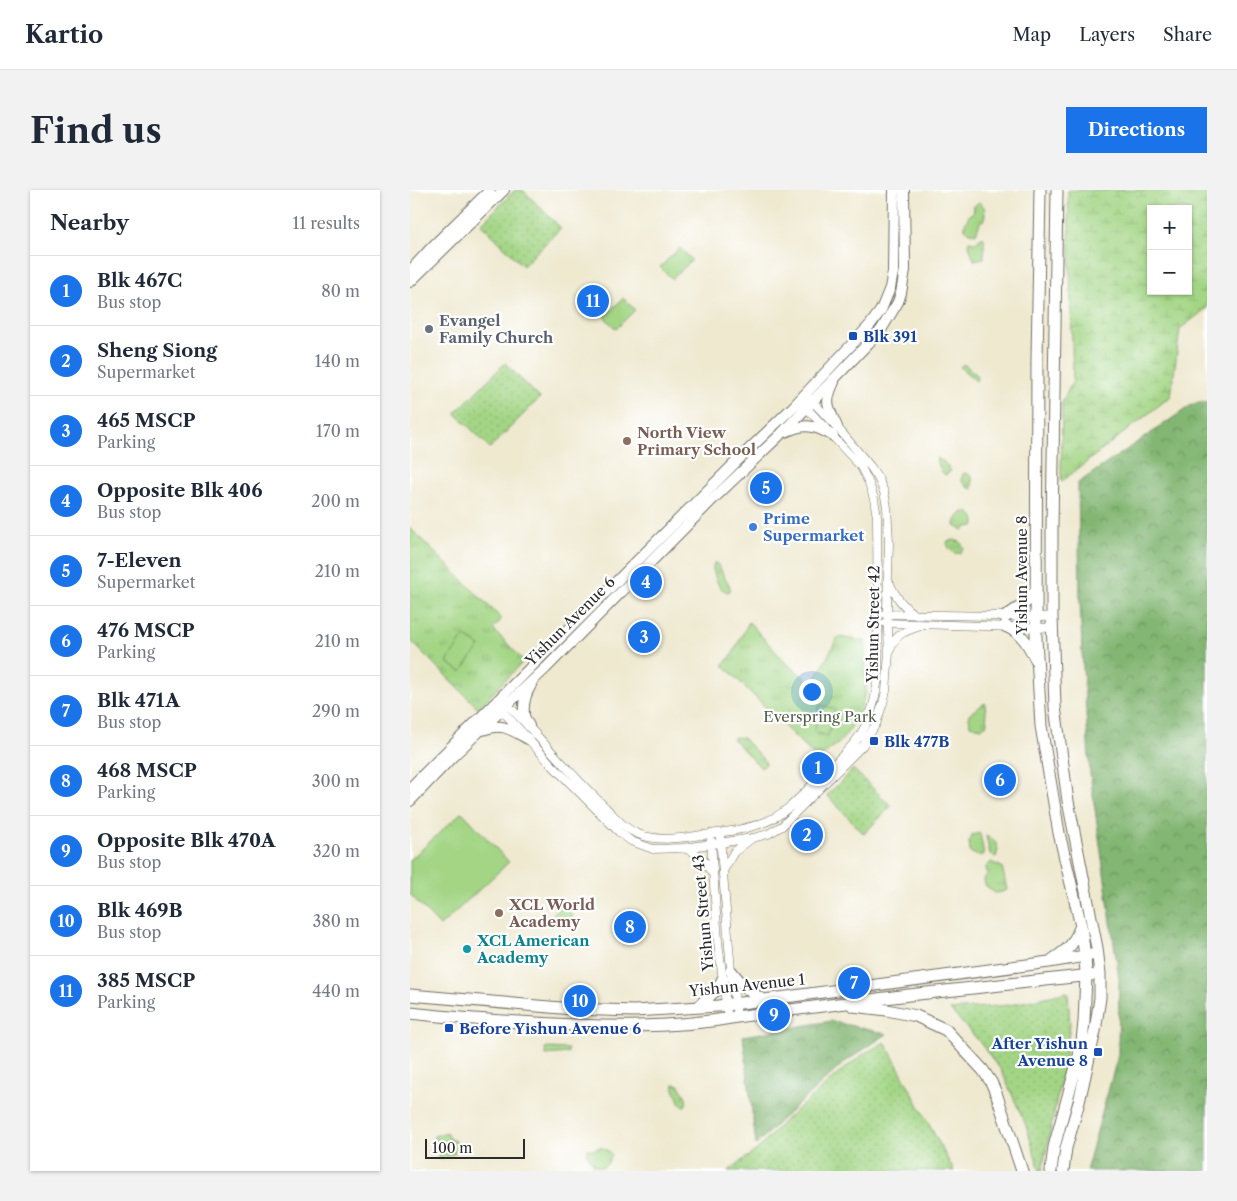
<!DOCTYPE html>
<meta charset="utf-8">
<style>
:root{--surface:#fff;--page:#f2f2f3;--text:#1f2937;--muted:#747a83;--line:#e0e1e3;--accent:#1a73e8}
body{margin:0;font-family:"Libre Caslon Text",serif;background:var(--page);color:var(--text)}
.controls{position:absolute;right:15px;top:15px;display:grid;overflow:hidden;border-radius:0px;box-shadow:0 1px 4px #0004}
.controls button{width:45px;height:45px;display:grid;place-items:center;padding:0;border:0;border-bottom:1px solid var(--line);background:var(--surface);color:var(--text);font:25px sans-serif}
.scale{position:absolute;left:15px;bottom:12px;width:100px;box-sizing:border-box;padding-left:5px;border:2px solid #2b2b2b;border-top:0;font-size:14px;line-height:18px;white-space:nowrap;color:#2b2b2b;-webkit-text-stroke:4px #fff;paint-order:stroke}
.you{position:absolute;left:401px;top:501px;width:18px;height:18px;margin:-12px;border:4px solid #fff;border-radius:50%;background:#1a73e8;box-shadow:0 0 0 8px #1a73e833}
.badge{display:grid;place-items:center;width:32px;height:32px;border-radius:50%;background:var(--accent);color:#fff;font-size:16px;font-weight:700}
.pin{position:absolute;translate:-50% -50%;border:2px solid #fff;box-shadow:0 1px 5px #0006}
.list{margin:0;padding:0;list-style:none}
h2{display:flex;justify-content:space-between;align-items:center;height:65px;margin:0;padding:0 20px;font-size:21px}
h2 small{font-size:16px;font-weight:400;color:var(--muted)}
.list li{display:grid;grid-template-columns:32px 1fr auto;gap:15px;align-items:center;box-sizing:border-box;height:70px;padding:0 20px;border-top:1px solid var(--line)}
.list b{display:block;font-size:19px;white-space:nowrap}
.list p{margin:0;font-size:16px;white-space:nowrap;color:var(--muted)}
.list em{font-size:16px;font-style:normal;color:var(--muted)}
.map{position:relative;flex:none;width:797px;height:981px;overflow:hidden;border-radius:0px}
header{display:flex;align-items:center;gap:30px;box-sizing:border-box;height:70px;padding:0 25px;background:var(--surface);border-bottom:1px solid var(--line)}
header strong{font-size:24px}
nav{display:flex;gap:28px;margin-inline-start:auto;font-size:18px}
.intro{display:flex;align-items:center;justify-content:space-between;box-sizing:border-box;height:120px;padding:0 30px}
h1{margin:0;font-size:35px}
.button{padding:12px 22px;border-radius:0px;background:var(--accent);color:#fff;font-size:18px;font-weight:700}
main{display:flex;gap:30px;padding:0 30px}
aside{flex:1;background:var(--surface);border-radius:0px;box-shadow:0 1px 4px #0004}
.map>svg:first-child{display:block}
</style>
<header>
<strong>Kartio</strong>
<nav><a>Map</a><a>Layers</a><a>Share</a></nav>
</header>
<div class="intro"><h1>Find us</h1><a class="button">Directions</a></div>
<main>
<aside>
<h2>Nearby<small>11 results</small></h2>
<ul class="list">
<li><span class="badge">1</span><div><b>Blk 467C</b><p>Bus stop</p></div><em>80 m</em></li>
<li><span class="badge">2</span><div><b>Sheng Siong</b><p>Supermarket</p></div><em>140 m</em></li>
<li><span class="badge">3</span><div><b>465 MSCP</b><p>Parking</p></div><em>170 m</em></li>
<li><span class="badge">4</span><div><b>Opposite Blk 406</b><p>Bus stop</p></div><em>200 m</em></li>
<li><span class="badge">5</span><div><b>7-Eleven</b><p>Supermarket</p></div><em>210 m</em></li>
<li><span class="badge">6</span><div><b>476 MSCP</b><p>Parking</p></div><em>210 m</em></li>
<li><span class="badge">7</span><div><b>Blk 471A</b><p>Bus stop</p></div><em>290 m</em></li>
<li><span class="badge">8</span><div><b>468 MSCP</b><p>Parking</p></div><em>300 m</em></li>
<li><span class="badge">9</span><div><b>Opposite Blk 470A</b><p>Bus stop</p></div><em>320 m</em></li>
<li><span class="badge">10</span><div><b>Blk 469B</b><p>Bus stop</p></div><em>380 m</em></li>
<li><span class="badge">11</span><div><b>385 MSCP</b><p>Parking</p></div><em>440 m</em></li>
</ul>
</aside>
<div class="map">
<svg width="797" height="981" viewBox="0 0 797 981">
<defs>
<pattern id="grass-dots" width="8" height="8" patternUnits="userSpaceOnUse" patternTransform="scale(1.25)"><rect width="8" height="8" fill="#a3d585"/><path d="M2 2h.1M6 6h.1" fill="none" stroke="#8cb773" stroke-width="1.8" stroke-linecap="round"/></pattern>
<pattern id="forest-crowns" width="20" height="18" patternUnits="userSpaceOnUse" patternTransform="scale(1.25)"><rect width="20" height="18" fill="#82b672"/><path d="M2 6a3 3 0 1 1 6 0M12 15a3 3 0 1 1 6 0" fill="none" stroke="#6b945e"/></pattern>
<pattern id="wetland-marsh" width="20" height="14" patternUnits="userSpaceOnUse" patternTransform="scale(1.25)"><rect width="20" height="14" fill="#a3d585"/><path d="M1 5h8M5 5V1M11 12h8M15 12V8" fill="none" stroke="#8cb773"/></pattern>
<pattern id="park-tufts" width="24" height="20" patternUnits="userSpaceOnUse" patternTransform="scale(1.25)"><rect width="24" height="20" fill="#a3d585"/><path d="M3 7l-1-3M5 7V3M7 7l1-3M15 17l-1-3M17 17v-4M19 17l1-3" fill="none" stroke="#8cb773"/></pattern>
</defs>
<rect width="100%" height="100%" fill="#fff"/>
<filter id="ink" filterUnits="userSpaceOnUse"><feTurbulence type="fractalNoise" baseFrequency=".02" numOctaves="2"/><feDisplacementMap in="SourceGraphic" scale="10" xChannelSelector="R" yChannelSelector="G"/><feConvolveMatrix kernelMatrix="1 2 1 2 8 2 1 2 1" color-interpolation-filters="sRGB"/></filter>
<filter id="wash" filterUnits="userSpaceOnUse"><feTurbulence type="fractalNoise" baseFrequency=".0096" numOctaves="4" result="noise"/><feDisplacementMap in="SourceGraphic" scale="20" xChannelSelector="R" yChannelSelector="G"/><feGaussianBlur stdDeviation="1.12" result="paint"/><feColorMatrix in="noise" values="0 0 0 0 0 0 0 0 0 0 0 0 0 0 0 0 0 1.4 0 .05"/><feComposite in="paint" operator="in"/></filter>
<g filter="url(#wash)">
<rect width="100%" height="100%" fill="#efe9d0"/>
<path fill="url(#grass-dots)" stroke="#678058" d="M105,0H113L151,38L113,76L71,34Z
M95,173L130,208L80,258L45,223Z
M443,579L481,616L454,644L417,605Z
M658,802L660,835L655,869L632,981H630L615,933L591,880L567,849L540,820L600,815Z
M475,852L544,981H318L349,958L375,930L435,878L455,863Z"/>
<path fill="url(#forest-crowns)" stroke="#56704e" d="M797,212V981H676L708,865L709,789L680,584L672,463L670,409L668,293L783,214Z
M421,831L477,844L435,872L372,929L346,955L333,846Z"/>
<path fill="url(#wetland-marsh)" stroke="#678058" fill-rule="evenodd" d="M658,0H797V118L770,139L761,206L651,292L652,212L663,191ZM741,19H778V101H741Z"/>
<path fill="url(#park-tufts)" stroke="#678058" d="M569,12L574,17L575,25L573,31L571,30L566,44L556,40L554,36L560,24L563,23L564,18L563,17Z
M571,47L574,48V68L564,70L558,52L561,51C564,53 567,53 569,51L568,49H571Z
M554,174L568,186L566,191L550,177Z
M527,268L534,272L541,281L535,285C530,281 528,274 527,268Z
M556,283L562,287V299L557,297L551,290L553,284Z
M553,322C561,322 565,326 565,334L564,336L557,337L553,340L545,336C545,330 548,326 553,322Z
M0,338L92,429L83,439L114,471L68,518L0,450Z
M544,350L550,352L554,358L551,361V363C543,365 538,359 537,352Z
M304,373H306C312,379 311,382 315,388C318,393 320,394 320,400L318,402C309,399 308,394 305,386C303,380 302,379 304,373Z
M339,432L375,472L402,494L404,492L428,447L455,451L456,502L446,531L429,553L407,569L313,475L322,465Z
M575,513L577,534L571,538L560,535L559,524Z
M325,547L333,548L355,571L356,574L351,578L323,549Z
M570,643L574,665H566L560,662L559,651L562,645Z
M576,646L585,651L588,660L586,667L580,664Z
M581,672L592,677L597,700L592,702L585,703L575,695L574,689L577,685L576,677Z
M135,858L158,859V863L136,865Z
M264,894L269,895C272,903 280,907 275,916L271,915C268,912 269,909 267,906C265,901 263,899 264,894Z
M37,943L40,950H44L46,952V954L43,957L46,959V963L35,967L32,970L30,969L28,966L30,961L28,956L31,952L29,951H26L24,948V946Z
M191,957L197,960L202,966C196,973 197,981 184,975C182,969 175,966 177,959H179L183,960L187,958Z"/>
<path fill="#a3d585" stroke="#678058" d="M270,58L282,70L262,89L250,77Z
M213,108L225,120L206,139L194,127Z
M54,446L70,456L51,482L37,472Z
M410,515L425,519L418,546L404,542Z
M52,622L99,672L30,736L0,704V670Z
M153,715L163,726L153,735L143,724Z"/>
</g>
<g filter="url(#ink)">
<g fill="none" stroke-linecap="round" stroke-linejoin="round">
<g stroke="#706e65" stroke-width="9">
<path id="street" d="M479,392C485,406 492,416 505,425
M475,424L642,427
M475,433L642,438
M480,460C487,442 494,442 510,436
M94,511C129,546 160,584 196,618C206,628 215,639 228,644C249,652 271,648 292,645C314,642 335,640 355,632C376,624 390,607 405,592C420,577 438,563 450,545C468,518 469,485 468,453L467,327L464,309L459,293L451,277L393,214
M88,516L140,573L209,642L221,651L243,659L272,658L295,655L343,648L358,644L372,636L453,555L466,534L473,513L476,501L479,463L477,417L479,352L477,317L474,302L468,288L460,276L427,237L400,209
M310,647L321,781L327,827
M301,651L308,752L318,829
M275,659C290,663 294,670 302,683
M313,681L324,662L341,649"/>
</g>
<g stroke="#706e65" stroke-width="12">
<path id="secondary" d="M0,81L21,58L80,0
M0,92L94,0
M424,192C414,213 418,216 427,237
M375,242C395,233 405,235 423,246
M119,536C117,532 114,528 114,524C113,514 116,503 121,495
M73,540C92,532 102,540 118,549
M0,598L329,269L384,216L460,135L471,120L480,98L483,82L484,0
M0,611L43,566L136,478L300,312L372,243L471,140L488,112L491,103L495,80L494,0"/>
</g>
<g stroke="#706e65" stroke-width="13">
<path id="primary" d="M630,0L627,169L626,448L631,536L649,643L671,736L675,766L676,785L674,832L672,851L669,866L644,957L641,981
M647,0L642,339V427L645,517L658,611L687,758L690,784V808L685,841L669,912L656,958L653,981
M595,427L613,415L626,401
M595,436C612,443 617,452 625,468
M642,770C658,759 662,757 670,738
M321,781C330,793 339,802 353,810
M0,805L163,819L224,821L308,816L639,772L681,765
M289,816L308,798L313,789
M443,816L477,820L506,826L536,840L573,880L581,892L586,903L612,981
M0,823C36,827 73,830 110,832C184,837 259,840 333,826L499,805L681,785"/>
</g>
<use href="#street" stroke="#fff" stroke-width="8"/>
<use href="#secondary" stroke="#fff" stroke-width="10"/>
<use href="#primary" stroke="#fff" stroke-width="11"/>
</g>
</g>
<circle fill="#6b7280" stroke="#fff" stroke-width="2" cx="19" cy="139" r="5"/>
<g fill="#1a4fb4" stroke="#fff" stroke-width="2">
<rect x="438" y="141" width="10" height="10" rx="2.5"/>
<rect x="459" y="546" width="10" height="10" rx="2.5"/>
<rect x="34" y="833" width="10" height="10" rx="2.5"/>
<rect x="683" y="857" width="10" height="10" rx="2.5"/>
</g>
<g fill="#8d6e63" stroke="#fff" stroke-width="2">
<circle cx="217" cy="251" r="5"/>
<circle cx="89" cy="723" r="5"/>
</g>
<circle fill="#3f7fe0" stroke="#fff" stroke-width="2" cx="343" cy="337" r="5"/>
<circle fill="#0f9aa8" stroke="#fff" stroke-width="2" cx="57" cy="759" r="5"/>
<g text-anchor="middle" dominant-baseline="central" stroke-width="4.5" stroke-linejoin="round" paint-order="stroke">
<g font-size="15" font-weight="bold" fill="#5b616d" stroke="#fff" text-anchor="start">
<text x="29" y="130">Evangel<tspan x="29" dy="17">Family Church</tspan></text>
</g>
<g font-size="15" font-weight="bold" fill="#164399" stroke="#fff" text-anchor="start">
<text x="453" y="146">Blk 391</text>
<text x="474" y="551">Blk 477B</text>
<text x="49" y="838">Before Yishun Avenue 6</text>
<text x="678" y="853" text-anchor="end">After Yishun<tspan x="678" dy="17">Avenue 8</tspan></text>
</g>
<g font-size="15" font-weight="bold" fill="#785e54" stroke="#fff" text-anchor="start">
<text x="227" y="242">North View<tspan x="227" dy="17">Primary School</tspan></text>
<text x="99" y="714">XCL World<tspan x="99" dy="17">Academy</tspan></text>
</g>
<g font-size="15" font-weight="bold" fill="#366cbe" stroke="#fff" text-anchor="start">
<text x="353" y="328">Prime<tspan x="353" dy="17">Supermarket</tspan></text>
</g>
<g font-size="15" fill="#2b2b2b" stroke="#fff">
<text transform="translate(611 385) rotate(-90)">Yishun Avenue 8</text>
<text transform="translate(160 431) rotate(-45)">Yishun Avenue 6</text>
<text transform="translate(463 434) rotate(-89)">Yishun Street 42</text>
<text transform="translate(293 723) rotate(-95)">Yishun Street 43</text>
<text transform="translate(337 795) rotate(-6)">Yishun Avenue 1</text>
</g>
<g font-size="15" fill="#4f5e46" stroke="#fff">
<text x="410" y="526">Everspring Park</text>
</g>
<g font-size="15" font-weight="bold" fill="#0d838f" stroke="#fff" text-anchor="start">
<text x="67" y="750">XCL American<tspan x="67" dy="17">Academy</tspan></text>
</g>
</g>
</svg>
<div class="controls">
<button>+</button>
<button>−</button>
</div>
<div class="scale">100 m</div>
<div class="you"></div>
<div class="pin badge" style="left:408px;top:578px">1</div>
<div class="pin badge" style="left:397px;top:645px">2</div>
<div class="pin badge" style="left:234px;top:447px">3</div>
<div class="pin badge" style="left:236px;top:392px">4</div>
<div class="pin badge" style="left:356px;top:298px">5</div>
<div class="pin badge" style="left:590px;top:590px">6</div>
<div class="pin badge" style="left:444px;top:793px">7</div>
<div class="pin badge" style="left:220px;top:737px">8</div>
<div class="pin badge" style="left:364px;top:825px">9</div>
<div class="pin badge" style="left:170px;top:811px">10</div>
<div class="pin badge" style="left:183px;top:111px">11</div>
</div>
</main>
